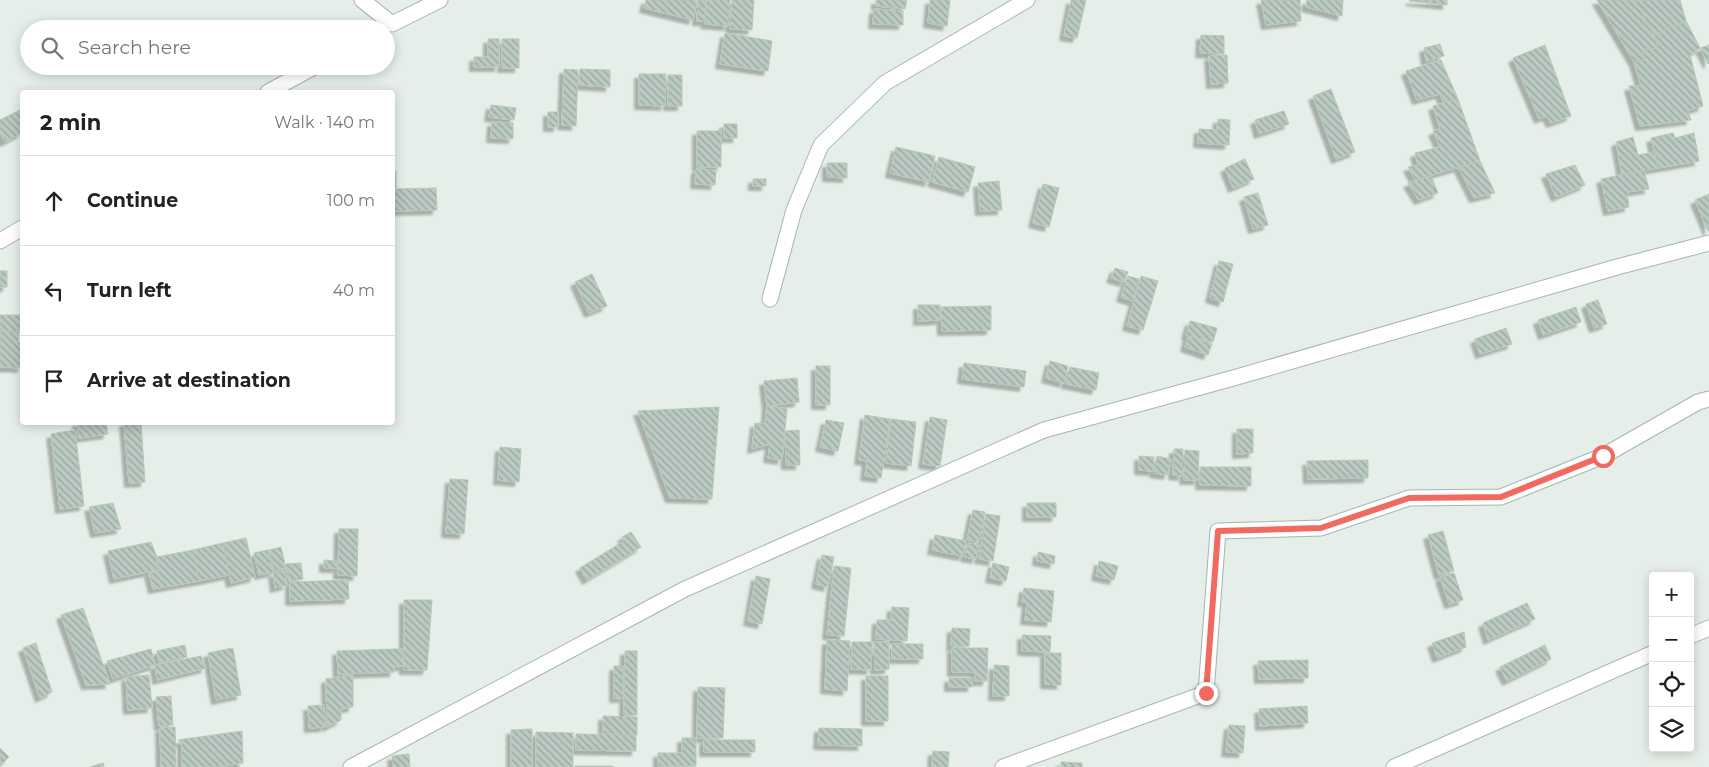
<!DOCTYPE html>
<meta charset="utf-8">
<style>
:root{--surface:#fff;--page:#f6f6f6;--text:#222;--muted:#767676;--line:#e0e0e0}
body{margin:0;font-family:Montserrat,sans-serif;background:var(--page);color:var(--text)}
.controls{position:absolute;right:15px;bottom:15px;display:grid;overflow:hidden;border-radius:5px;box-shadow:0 2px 12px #0003}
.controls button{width:45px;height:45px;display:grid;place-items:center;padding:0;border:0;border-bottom:1px solid var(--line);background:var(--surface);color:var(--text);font:25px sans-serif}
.stop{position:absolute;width:15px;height:15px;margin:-11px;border:4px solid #f2695f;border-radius:50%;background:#fff}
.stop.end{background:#f2695f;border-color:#fff;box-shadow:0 1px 5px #0008}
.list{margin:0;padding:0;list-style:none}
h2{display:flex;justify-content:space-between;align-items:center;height:65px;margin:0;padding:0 20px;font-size:21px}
h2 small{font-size:16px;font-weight:400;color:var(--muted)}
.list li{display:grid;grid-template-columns:32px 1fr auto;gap:15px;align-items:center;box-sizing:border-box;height:90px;padding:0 20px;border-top:1px solid var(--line)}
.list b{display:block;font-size:19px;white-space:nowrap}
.list em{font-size:16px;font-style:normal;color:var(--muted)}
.icon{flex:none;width:28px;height:28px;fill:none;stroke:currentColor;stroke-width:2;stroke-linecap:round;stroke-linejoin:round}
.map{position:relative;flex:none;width:1709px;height:767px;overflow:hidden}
.search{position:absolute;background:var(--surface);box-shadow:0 2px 12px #0003;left:20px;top:20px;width:375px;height:55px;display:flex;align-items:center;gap:12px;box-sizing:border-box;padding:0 18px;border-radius:28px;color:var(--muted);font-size:19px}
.panel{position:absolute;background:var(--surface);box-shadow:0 2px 12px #0003;left:20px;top:90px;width:375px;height:335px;border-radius:5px}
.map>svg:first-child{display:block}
</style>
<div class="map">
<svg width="1709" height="767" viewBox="0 0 1709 767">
<defs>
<pattern id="building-back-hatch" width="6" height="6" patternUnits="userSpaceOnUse" patternTransform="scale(1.25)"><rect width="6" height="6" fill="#bac9c1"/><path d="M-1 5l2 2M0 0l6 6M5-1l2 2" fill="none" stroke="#97a59e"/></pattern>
<filter id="shadow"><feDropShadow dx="-4.5" dy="4.5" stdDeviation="1" flood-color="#0004"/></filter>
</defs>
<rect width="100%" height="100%" fill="#e5eee8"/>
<path fill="url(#building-back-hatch)" stroke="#b7c8be" filter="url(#shadow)" d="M646,0H692L697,1L693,20L644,8Z
M698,0H706L705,21H697Z
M707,0H730L728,26L705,24Z
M732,0H754L752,30L730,29Z
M876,0H907L905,9L876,6Z
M930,0H950L947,26L928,23Z
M1071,0H1086L1077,38L1064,36Z
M1261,0H1300L1301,21L1266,25Z
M1307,0H1343L1342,16L1306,7Z
M1410,0H1447V5L1410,1Z
M1597,0H1635L1654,35L1658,48L1642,50L1645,60L1634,62Z
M1635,0H1680L1686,21L1654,35Z
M874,9L903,11V25L873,24Z
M1686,21L1700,48L1690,55L1703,106L1688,111L1691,120L1640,126L1629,86H1641L1634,62L1645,60L1642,50L1658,48L1654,35Z
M725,33L772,41L768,71L720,64Z
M1201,35L1224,36V54L1200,53Z
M488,39H499V67H474V57H488Z
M502,39H519V68H502Z
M1440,44L1444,56L1426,61L1424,48Z
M1545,45L1571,116L1551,123L1547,116L1539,119L1513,58Z
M1709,45V63L1708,64L1700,48Z
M1227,55L1228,83L1211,84L1209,56Z
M1441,60L1458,99L1444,103L1440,94L1417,100L1406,71Z
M564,69L578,70L576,126L562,125Z
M580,69L610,70V87L579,85Z
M639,74H666L665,106L639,105Z
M668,75H682V106H668Z
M1331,89L1355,152L1336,159L1313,96Z
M1458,99L1480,161L1415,180L1408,167L1418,165L1415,153L1440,147L1433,131L1440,129L1433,106Z
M491,105L516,108L514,120L489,117Z
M22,109V133L5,142L0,132V120Z
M1284,111L1289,124L1259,134L1255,120Z
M548,112H558V127H548Z
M1218,119L1230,120L1229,145L1198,143L1199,129L1217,130Z
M492,122L513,123V139L491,138Z
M724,124H737V138H724Z
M697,131H721V167H697Z
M1673,133L1675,138L1694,133L1699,161L1658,168L1651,138Z
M1633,137L1638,155L1654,152L1658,168L1622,175L1616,142Z
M896,147L935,156L929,182L890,173Z
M939,157L975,167L968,192L932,182Z
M1245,159L1254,179L1233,188L1225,168Z
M1480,161L1495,193L1474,198L1459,168Z
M827,163H847V178L827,177Z
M1575,165L1585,185L1556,197L1546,174Z
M696,169L716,170L715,185L695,184Z
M1644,170L1649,189L1627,192L1629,207L1608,211L1601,179Z
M392,171H396V188H392Z
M1431,176L1438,193L1419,200L1408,183Z
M753,179H766V186H753Z
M999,181L1002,210L980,211L978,183Z
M1043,184L1059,188L1049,227L1033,223Z
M436,188L437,210L392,211V189Z
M1258,193L1268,225L1253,229L1244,197Z
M1709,194V230L1708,231L1695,200Z
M1219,261L1233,264L1223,302L1210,298Z
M1115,268L1128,272L1124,282L1111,278Z
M0,271H7V287H0Z
M592,274L607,306L589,313L575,282Z
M1128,276L1139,279L1133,301L1121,297Z
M1141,276L1158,281L1143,330L1127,326Z
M1598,300L1607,324L1594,328L1586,304Z
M918,305H940V320L918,321Z
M991,306V330L942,331L941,307Z
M1576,307L1581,322L1543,335L1538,320Z
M0,315H22L19,332L0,331Z
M22,318V332H19Z
M1190,321L1217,328L1213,342L1186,335Z
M1506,328L1512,344L1480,354L1475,339Z
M0,331L19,332L18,342H22V368L0,367Z
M1188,336L1212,344L1208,355L1185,347Z
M1050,361L1068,366L1064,383L1046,378Z
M964,363L1026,371L1024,387L962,379Z
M816,366H830V405H816Z
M1070,367L1099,373L1096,390L1066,384Z
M797,378L799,402L767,406L764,381Z
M767,406L787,409L782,460L768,458L770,444L752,449L755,423L765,424Z
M719,407L712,499L670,498L638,411Z
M865,415L890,419L881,478L865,476L867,461L859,460Z
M930,417L947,420L940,466L923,464Z
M891,419L916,422L911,466L886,463Z
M826,420L844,423L838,451L820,447Z
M77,422H106L108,434L79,438Z
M124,422H141L145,482L129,483Z
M1237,429H1253V453L1237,454Z
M75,430L84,506L60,509L51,434Z
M799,430L800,465H786L785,431Z
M500,447L521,449L519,482L498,480Z
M1174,449H1183L1182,476L1173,475Z
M1185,450L1199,451L1198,480H1184Z
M1139,456L1154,457L1153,471L1139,470Z
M1157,456L1171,459L1168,475L1154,473Z
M1368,460V478L1308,479L1307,461Z
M1200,467H1251V486L1200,485Z
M450,479L468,480L464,534L446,533Z
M113,503L121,529L95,533L89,507Z
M1027,503H1056V517H1027Z
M973,510L985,512L979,542L967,540Z
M986,514L1000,516L993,561L979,559Z
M339,529H358L357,576L338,575Z
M1443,531L1454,571L1439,575L1428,535Z
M631,532L641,547L587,580L580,568L624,541L622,537Z
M935,535L966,541L963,556L932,550Z
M246,538L255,577L231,583L223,543Z
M151,542L157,557V570L114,579L108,551Z
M223,543L229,575L199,581L193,550Z
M968,543L979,545L976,559L965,557Z
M281,547L286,568L274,570L269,550Z
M193,550L199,581L153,589L149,573L160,571L157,557Z
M268,550L273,572L259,575L254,553Z
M1038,552L1055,556L1054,564L1037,561Z
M822,555L834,557L828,587L816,584Z
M324,560L337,561V568H324Z
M1099,561L1118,566L1114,580L1096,576Z
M301,563L303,579L289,581L286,564Z
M993,563L1009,567L1006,581L990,578Z
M834,566L851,568L844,636L827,635Z
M285,571L287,585L275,588L273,573Z
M1454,573L1463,600L1449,604L1440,577Z
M756,576L770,579L762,624L748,621Z
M348,580L349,599L290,601V582Z
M1024,588L1054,591L1051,622L1025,620L1027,602H1022Z
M404,600H432L427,670H404Z
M1527,603L1535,619L1488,640L1483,623Z
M892,607L909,608L907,641L876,639L877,620H891Z
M83,608L110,684L86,685L61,615Z
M952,628L970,629L969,646H951Z
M1464,632L1466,647L1437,658L1432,643Z
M1022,635L1051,636L1050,652L1022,651Z
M827,640L850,641L847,691L825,689Z
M852,642H872L871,670L851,669Z
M874,642H889V669L875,670Z
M36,643L52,692L40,698L23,648Z
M892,644H923V659H892Z
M185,645L187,657L159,663L157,651Z
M1545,645L1551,659L1507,681L1500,667Z
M233,648L241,695L216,700L208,653Z
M952,648H988L987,681H975V672H952Z
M151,649L155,665L113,679L107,661Z
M393,649H403V666H394V672L338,674L337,651Z
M625,651H637V715H624Z
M1045,653H1061V685L1045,684Z
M201,656L206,668L157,680L155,665Z
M1308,660V678L1259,679L1258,661Z
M994,665L1009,666V696H993Z
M614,666H623V698H614Z
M149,675L152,708L128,710L126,677Z
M353,675V707L341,709V720L327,727L326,679Z
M866,676H888V721H866Z
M949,678H972V687H949Z
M698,687L725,688L723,738H697Z
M171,696L173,725L159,726L156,697Z
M324,705L325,727L309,728L308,706Z
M1307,706L1308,723L1260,726L1259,709Z
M603,716L637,717V735L603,734Z
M1229,725L1245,726L1243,753L1226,752Z
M175,727L176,767H161L160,728Z
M819,728L862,729V746L818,745Z
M532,729V767H511V730Z
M242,731L243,763L218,767H182V744L178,740Z
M536,732L573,733V767H536Z
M576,734L636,735V751L576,750Z
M682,738H696V766H658V753H682Z
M704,740H755V752H704Z
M0,748L9,757L0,766Z
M933,751L949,752L948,767H932Z
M409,754L410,767H393L392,756Z
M1061,762L1082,763V767H1061Z
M103,763L104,767H90Z
M575,766H613V767H575Z"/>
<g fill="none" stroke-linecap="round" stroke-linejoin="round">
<g stroke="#a7b6ae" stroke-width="17">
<path id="minor" d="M362,0L392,24L440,0
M268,92L316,66
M0,241L22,228
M770,299L794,210L821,145L885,83L1027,0
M1690,636L1709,628
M351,767L685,589L1044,430L1237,377L1617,267L1709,243
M1003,767L1206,693L1218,531L1321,528L1409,498L1501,497L1603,456L1698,402L1709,399
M1394,767L1653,653"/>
</g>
<use href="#minor" stroke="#fff" stroke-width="15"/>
</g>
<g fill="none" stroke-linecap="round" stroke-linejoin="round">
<path stroke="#f2695f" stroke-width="6" d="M1206,693L1218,531L1321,528L1409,498L1501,497L1603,456"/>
</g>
</svg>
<div class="controls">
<button>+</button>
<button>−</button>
<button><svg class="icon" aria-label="locate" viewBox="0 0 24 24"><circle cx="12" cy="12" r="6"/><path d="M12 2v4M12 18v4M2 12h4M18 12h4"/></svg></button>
<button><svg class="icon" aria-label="layers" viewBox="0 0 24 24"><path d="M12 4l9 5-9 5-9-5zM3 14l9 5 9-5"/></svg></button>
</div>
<div class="stop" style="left:1603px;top:456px"></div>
<div class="stop end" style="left:1206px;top:693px"></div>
<div class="search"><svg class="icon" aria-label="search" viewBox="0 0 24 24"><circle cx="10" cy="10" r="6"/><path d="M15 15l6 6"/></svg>Search here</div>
<section class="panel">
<h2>2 min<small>Walk · 140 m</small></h2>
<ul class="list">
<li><svg class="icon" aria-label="ahead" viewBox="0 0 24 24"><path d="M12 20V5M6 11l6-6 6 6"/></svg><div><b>Continue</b></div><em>100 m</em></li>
<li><svg class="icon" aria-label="left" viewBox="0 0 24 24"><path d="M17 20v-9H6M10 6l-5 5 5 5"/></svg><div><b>Turn left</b></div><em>40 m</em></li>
<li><svg class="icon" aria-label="arrive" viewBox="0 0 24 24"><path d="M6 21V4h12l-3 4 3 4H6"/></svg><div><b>Arrive at destination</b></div></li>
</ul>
</section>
</div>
